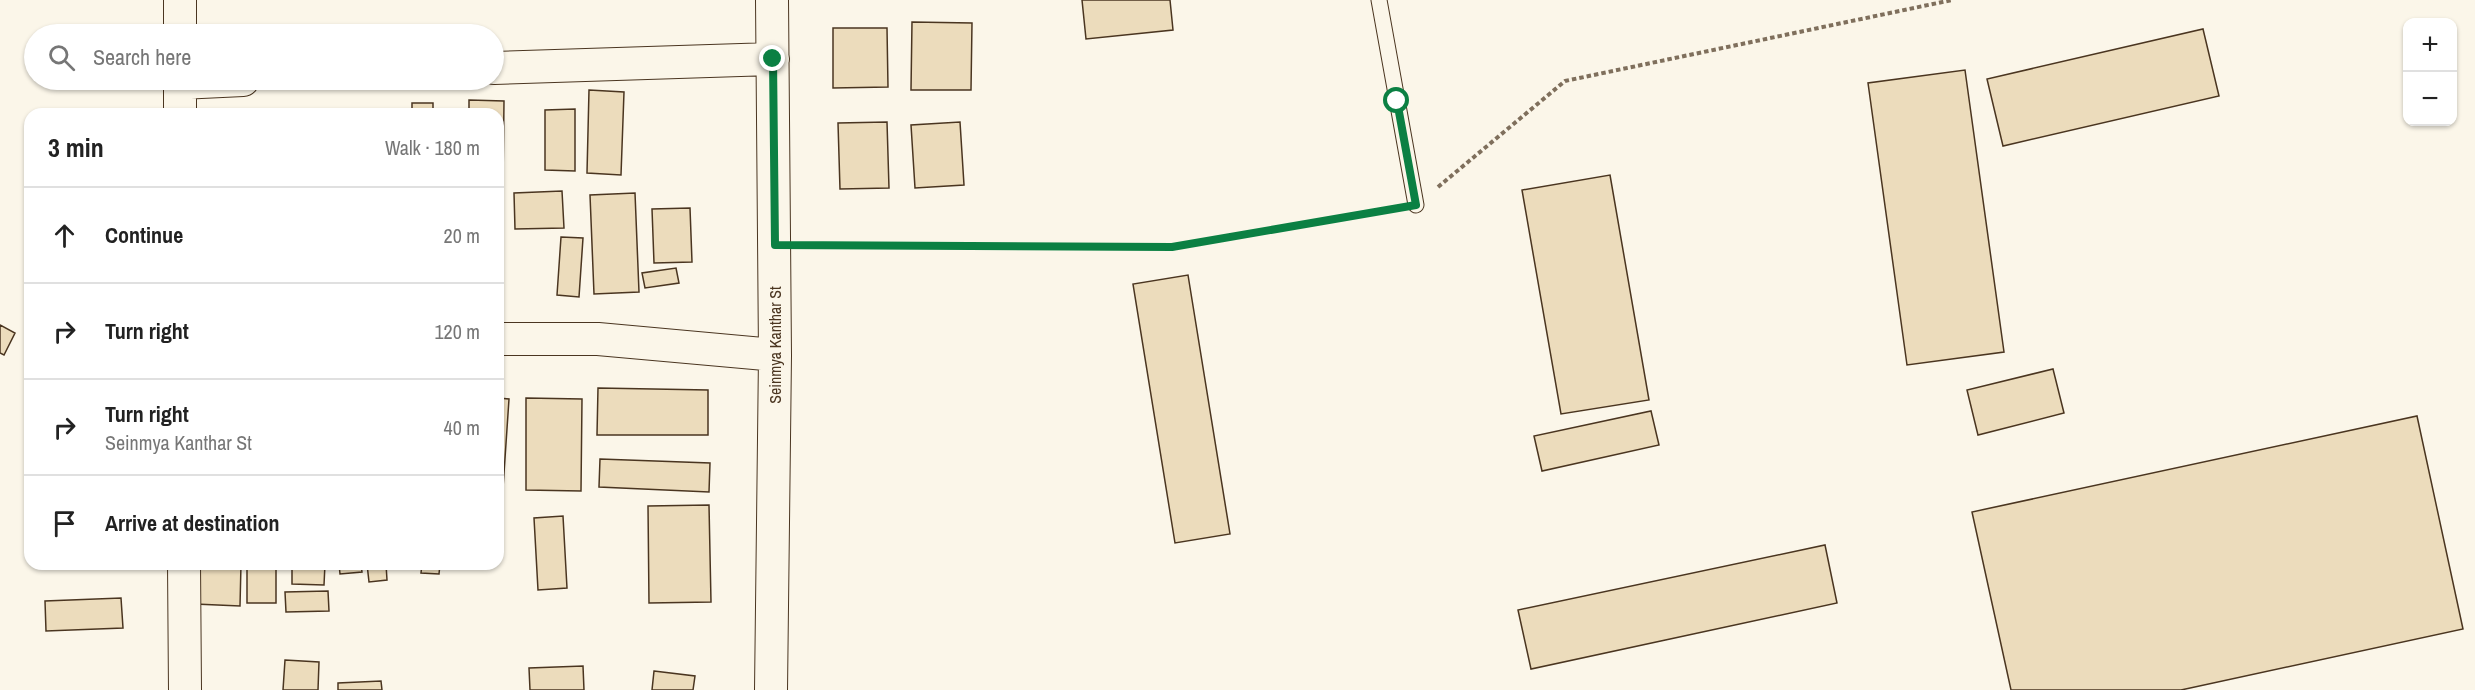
<!DOCTYPE html>
<meta charset="utf-8">
<style>
:root{--surface:#fff;--page:#f2f2f2;--text:#222;--muted:#767676;--line:#e0e0e0}
body{margin:0;font-family:"Archivo Narrow",sans-serif;background:var(--page);color:var(--text)}
.controls{position:absolute;right:18px;top:18px;display:grid;overflow:hidden;border-radius:12px;box-shadow:0 2px 4px #0004}
.controls button{width:54px;height:54px;display:grid;place-items:center;padding:0;border:0;border-bottom:2px solid var(--line);background:var(--surface);color:var(--text);font:30px sans-serif}
.stop{position:absolute;width:18px;height:18px;margin:-14px;border:4px solid #0b8043;border-radius:50%;background:#fff}
.stop.end{background:#0b8043;border-color:#fff;box-shadow:0 2px 6px #0008}
.list{margin:0;padding:0;list-style:none}
h2{display:flex;justify-content:space-between;align-items:center;height:78px;margin:0;padding:0 24px;font-size:26px}
h2 small{font-size:20px;font-weight:400;color:var(--muted)}
.list li{display:grid;grid-template-columns:39px 1fr auto;gap:18px;align-items:center;box-sizing:border-box;height:96px;padding:0 24px;border-top:2px solid var(--line)}
.list b{display:block;font-size:22px;white-space:nowrap}
.list p{margin:0;font-size:20px;white-space:nowrap;color:var(--muted)}
.list em{font-size:20px;font-style:normal;color:var(--muted)}
.icon{flex:none;width:33px;height:33px;fill:none;stroke:currentColor;stroke-width:2;stroke-linecap:round;stroke-linejoin:round}
.map{position:relative;flex:none;width:2475px;height:690px;overflow:hidden}
.search{position:absolute;background:var(--surface);box-shadow:0 2px 4px #0004;left:24px;top:24px;width:480px;height:66px;display:flex;align-items:center;gap:15px;box-sizing:border-box;padding:0 21px;border-radius:33px;color:var(--muted);font-size:22px}
.panel{position:absolute;background:var(--surface);box-shadow:0 2px 4px #0004;left:24px;top:108px;width:480px;height:462px;border-radius:18px}
.map>svg:first-child{display:block}
</style>
<div class="map">
<svg width="2475" height="690" viewBox="0 0 2475 690">
<rect width="100%" height="100%" fill="#fbf6e9"/>
<path fill="#ecdcbc" stroke="#4a3520" stroke-width="1.5" d="M1082,0H1170L1173,30L1086,39Z
M912,22L972,23L971,90H911Z
M833,28H887L888,87L833,88Z
M2203,29L2219,96L2003,146L1987,79Z
M1965,70L2004,352L1907,365L1868,83Z
M589,90L624,92L621,175L587,173Z
M469,100L504,101L503,184H498V114H469Z
M412,103H433V114H412Z
M575,109V171L545,170V110Z
M887,122L889,188L840,189L838,123Z
M960,122L964,185L915,188L911,125Z
M1610,175L1649,400L1561,414L1522,190Z
M562,191L564,228L515,229L514,193Z
M635,193L639,292L594,294L590,195Z
M690,208L692,262L654,263L652,209Z
M561,237L583,238L579,297L557,295Z
M676,268L679,283L645,288L642,273Z
M1188,275L1230,534L1175,543L1133,284Z
M0,325L15,333L4,355L0,353Z
M2053,369L2064,413L1978,435L1967,390Z
M598,388L708,390V435H597Z
M498,398L509,399L503,488H498Z
M526,398L582,399L581,491L526,490Z
M1651,411L1659,445L1542,471L1534,436Z
M2417,416L2463,629L2181,690H2011L1972,512Z
M600,459L710,463L709,492L599,487Z
M709,505L711,602L649,603L648,506Z
M563,516L567,588L538,590L534,518Z
M1825,545L1837,603L1531,669L1518,610Z
M196,564H241L240,606L195,604Z
M247,564H276V603H247Z
M292,564H325L324,585L292,584Z
M339,564H361L362,572L340,574Z
M367,564H386L387,580L369,582Z
M422,564H440L439,574L421,573Z
M328,591L329,611L286,612L285,592Z
M121,598L123,628L46,631L45,601Z
M285,660L319,662L318,690H283Z
M583,666L584,690H530L529,668Z
M654,671L695,676L693,690H652Z
M381,681L382,690H338V683Z"/>
<g fill="none" stroke-linecap="round" stroke-linejoin="round">
<g stroke="#4a3520" stroke-width="17">
<path id="lane" d="M1379,0L1416,205"/>
</g>
<g stroke="#4a3520" stroke-width="34">
<path id="street" d="M180,0V34
M494,68L773,59
M180,80V114
M180,83L243,80
M498,339H598L775,355
M184,564L185,690
M771,690L775,355L772,0"/>
</g>
<path stroke="#7f6f5c" stroke-width="4" stroke-dasharray="4.5 3" stroke-linecap="butt" d="M1438,187L1565,81L1952,0
M806,245L1172,247L1393,209"/>
<use href="#lane" stroke="#fbf6e9" stroke-width="15"/>
<use href="#street" stroke="#fbf6e9" stroke-width="32"/>
</g>
<g fill="none" stroke-linecap="round" stroke-linejoin="round">
<path stroke="#0b8043" stroke-width="8" d="M773,59L775,245L1172,247L1416,205L1397,101"/>
</g>
<g text-anchor="middle" dominant-baseline="central" stroke-width="4.5" stroke-linejoin="round" paint-order="stroke">
<g font-size="16" fill="#4a3520" stroke="#fbf6e9">
<text transform="translate(775 345) rotate(-90)">Seinmya Kanthar St</text>
</g>
</g>
</svg>
<div class="controls">
<button>+</button>
<button>−</button>
</div>
<div class="stop" style="left:1397px;top:101px"></div>
<div class="stop end" style="left:773px;top:59px"></div>
<div class="search"><svg class="icon" aria-label="search" viewBox="0 0 24 24"><circle cx="10" cy="10" r="6"/><path d="M15 15l6 6"/></svg>Search here</div>
<section class="panel">
<h2>3 min<small>Walk · 180 m</small></h2>
<ul class="list">
<li><svg class="icon" aria-label="ahead" viewBox="0 0 24 24"><path d="M12 20V5M6 11l6-6 6 6"/></svg><div><b>Continue</b></div><em>20 m</em></li>
<li><svg class="icon" aria-label="right" viewBox="0 0 24 24"><path d="M7 20v-9h11M14 6l5 5-5 5"/></svg><div><b>Turn right</b></div><em>120 m</em></li>
<li><svg class="icon" aria-label="right" viewBox="0 0 24 24"><path d="M7 20v-9h11M14 6l5 5-5 5"/></svg><div><b>Turn right</b><p>Seinmya Kanthar St</p></div><em>40 m</em></li>
<li><svg class="icon" aria-label="arrive" viewBox="0 0 24 24"><path d="M6 21V4h12l-3 4 3 4H6"/></svg><div><b>Arrive at destination</b></div></li>
</ul>
</section>
</div>
